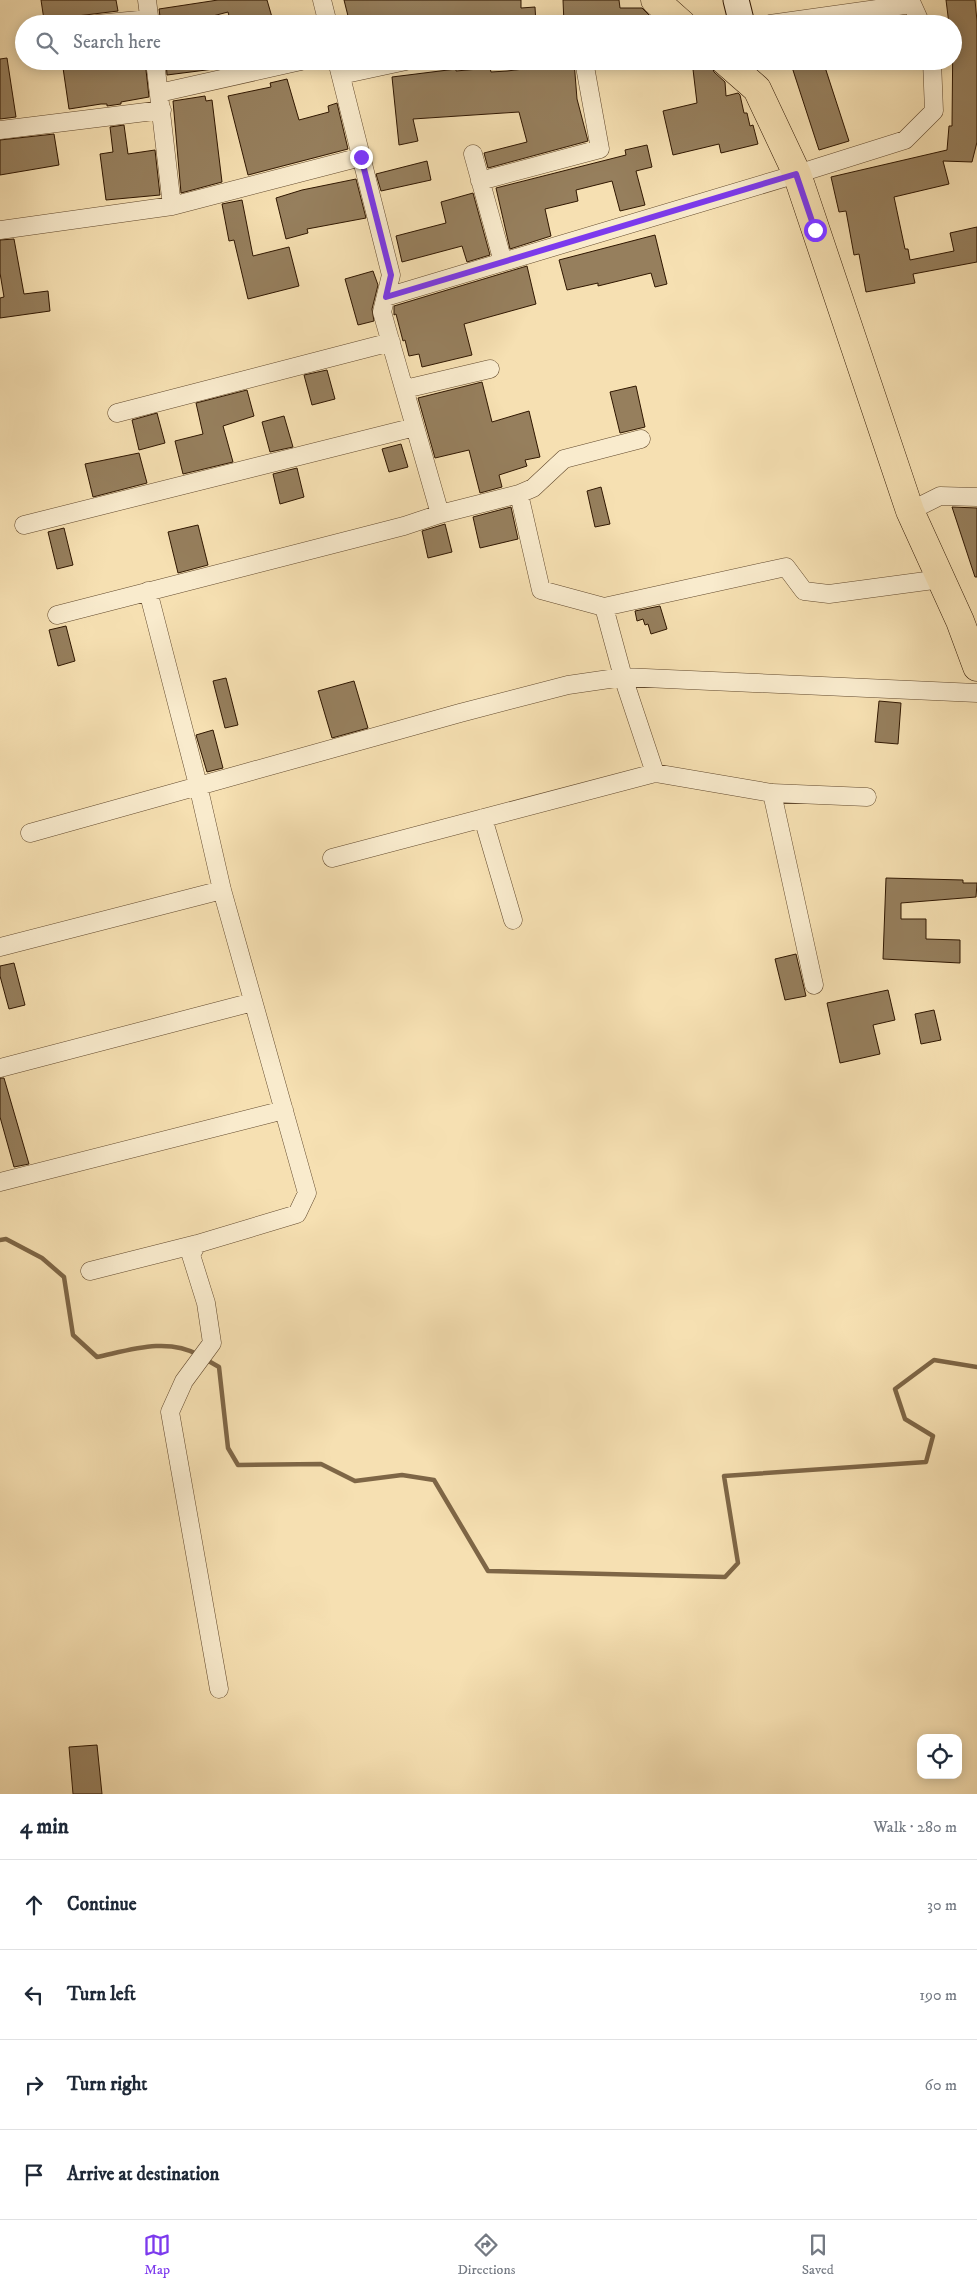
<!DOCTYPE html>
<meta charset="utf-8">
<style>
:root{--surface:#fff;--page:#f2f2f3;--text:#1f2937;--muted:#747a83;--line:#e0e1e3;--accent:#7c3aed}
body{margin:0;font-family:"IM FELL DW Pica",serif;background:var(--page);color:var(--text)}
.controls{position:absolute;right:15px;bottom:15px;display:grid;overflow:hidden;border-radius:10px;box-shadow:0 2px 12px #0003}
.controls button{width:45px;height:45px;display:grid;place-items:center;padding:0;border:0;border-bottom:1px solid var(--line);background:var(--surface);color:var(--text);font:25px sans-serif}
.stop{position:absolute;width:15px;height:15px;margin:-11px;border:4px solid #7c3aed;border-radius:50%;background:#fff}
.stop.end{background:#7c3aed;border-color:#fff;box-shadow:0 1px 5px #0008}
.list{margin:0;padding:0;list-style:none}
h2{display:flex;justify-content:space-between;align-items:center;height:65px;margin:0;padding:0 20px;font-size:21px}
h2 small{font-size:16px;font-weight:400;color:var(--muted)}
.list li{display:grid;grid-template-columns:32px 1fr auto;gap:15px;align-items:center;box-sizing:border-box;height:90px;padding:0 20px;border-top:1px solid var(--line)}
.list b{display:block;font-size:19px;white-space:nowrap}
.list em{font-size:16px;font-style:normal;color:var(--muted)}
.icon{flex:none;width:28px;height:28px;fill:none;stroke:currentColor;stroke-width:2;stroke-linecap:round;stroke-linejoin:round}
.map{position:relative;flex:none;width:977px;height:1794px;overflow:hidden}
.search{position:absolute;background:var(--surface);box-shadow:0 2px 12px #0003;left:15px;right:15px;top:15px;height:55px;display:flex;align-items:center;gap:12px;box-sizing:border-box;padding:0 18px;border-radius:28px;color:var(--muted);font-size:19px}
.sheet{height:425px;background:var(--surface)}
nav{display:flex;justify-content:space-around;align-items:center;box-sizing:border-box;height:70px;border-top:1px solid var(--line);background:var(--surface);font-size:14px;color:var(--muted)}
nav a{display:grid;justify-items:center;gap:2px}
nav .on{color:var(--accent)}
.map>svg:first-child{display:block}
</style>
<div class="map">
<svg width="977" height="1794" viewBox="0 0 977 1794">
<rect width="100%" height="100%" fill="#f6e0b2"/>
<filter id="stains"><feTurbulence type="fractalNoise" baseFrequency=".004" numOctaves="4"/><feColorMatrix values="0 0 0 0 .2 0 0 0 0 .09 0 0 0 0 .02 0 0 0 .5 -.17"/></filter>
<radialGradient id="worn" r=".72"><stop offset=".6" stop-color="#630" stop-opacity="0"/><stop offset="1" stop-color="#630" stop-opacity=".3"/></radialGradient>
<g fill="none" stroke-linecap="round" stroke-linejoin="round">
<path stroke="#7e6646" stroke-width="4.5" d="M0,1240L6,1239L42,1258L64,1277L73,1335L97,1357C130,1350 167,1337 199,1355
M205,1359L219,1367L228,1448L238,1465L321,1464L355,1481L402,1475L434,1480L488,1571L725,1577L738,1563L724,1476L926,1462L933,1436L905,1419L895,1389L934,1360L977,1367"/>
</g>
<path fill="#967f5d" stroke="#2f1600" d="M41,0H116L118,11L44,20Z
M218,0H267L274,24H231L228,12L205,18V20L161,24L159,9Z
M344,0H521V8L535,7L536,24H350Z
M563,0H619L620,8H642L658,24H564Z
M946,0H975L977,21V142L972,162L943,161L949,184L894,197L905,249H908L910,260L954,251L950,233L977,227V262L913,274L915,283L866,292L859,254L854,255L846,211L839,212L831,177L947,150L949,126H952L953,24H949Z
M7,58L16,117L0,119V59Z
M62,61H145L149,97L121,102V104L107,106V104H101L69,109Z
M166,61H213L214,69L167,75Z
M557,61H574L577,99L588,141L488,168L484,153L527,142L519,112L413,119L418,141L399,145L392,77L456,69V71L490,68L491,72L507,71L557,65Z
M692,61H710L714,72L725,82L726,96L738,93L740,95L744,113H747L750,126L753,125L758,144L721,153L719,144L673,155L663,111L697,103Z
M790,61H823L849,141L819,150Z
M287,79L299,120L329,112L328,106L337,103L348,149L248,175L228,96L271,87L270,83Z
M205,96L206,101L212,100L222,182L181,193L173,101Z
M124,125L128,154L155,150L160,195L106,200L100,154L113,152L110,127Z
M54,134L59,165L0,175V140Z
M647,145L652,167L636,171L645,205L620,211L612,181L576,190L578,201L545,209L551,236L510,249L496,188L626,155L625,150Z
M427,161L431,180L381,191L376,174Z
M356,179L366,218L307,229L308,233L286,239L276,198L302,190Z
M473,193L490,255L467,262L462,246L402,262L396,236L446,223L441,202Z
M242,200L253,256L289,247L299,286L248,299L234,240L229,241L222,204Z
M655,235L667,284L655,287L651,273L598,286V283L567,290L559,260Z
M14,239L24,294L48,291L50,311L0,318V298L4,297L0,273V240Z
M527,266L536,304L464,324L472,355L422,367L419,354L409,356L405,340L403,341L396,314L394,315V306Z
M373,271L378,285L372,309L374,321L358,325L345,279Z
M327,370L335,399L312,405L304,375Z
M482,382L492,422L529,411L540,457L525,460L527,466L499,475L502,487L480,493L469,450L435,458L418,398Z
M636,386L645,427L620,433L610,392Z
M247,390L254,416L223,426L233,462L183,474L175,441L203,434L196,403Z
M157,413L165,443L139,450L132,420Z
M284,416L293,447L270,452L262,422Z
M401,444L408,467L389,472L382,449Z
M139,453L147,483L93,497L85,464Z
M297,468L304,497L280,504L273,474Z
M601,487L610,524L595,527L587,491Z
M511,507L518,539L480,548L473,517Z
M952,507L977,508V577H975Z
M445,524L452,552L428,558L422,531Z
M198,525L208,565L178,573L168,532Z
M64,528L73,565L57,569L48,532Z
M660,606L667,629L651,634L648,624L645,625L643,619L637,621L635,611Z
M66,626L75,661L58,666L49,630Z
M226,678L238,725L225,728L213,681Z
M354,681L368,728L332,738L318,691Z
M879,701L901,703L898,744L875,742Z
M213,730L223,768L207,772L196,735Z
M886,878L963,880V883H977L976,897L901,903V919H926V939L960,940V963L883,959Z
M796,954L806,996L785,1000L775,959Z
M14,963L25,1005L9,1009L0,976V966Z
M888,990L895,1020L873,1025L880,1054L840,1063L827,1003Z
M934,1010L941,1040L921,1044L915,1014Z
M0,1078H4L29,1164L14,1167L0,1117Z
M97,1745L102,1794H73L69,1747Z"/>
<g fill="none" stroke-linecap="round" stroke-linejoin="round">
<g stroke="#61482c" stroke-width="19">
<path id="street" d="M147,0L150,24
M322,0L328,24
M97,24L149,19
M770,24L912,4L921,24
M155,61L172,206
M337,61L391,275L382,312L440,514
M341,75L406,61
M159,93L301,61
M0,130L162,110
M473,154L503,262
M480,181L600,149L584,61
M0,230L172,206L361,157
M386,297L797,174L905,140L934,111L932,61
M405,389L490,369
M117,413L391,342
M519,494L533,488L564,459L641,439
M910,511L940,496L977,497
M24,525L415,427
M604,607L786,567L804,591L829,594L941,579
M57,615L404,526L440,514L519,494L541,590L604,607L623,677L655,773
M772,793L814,985
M483,818L513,920
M30,833L460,713L568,685L623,677L977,693
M332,858L655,773L772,793L867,797
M0,947L222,890
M0,1068L253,1002
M0,1182L284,1110
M197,1244L191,1255L206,1303L212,1343L184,1381L170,1412L219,1689
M90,1271L197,1244L297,1214L307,1193L222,890L198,785L148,591"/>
</g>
<g stroke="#2f1600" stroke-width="27">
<path id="secondary" d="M736,0L742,24"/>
</g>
<g stroke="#2f1600" stroke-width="29">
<path id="primary" d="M655,0L682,24
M725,61L757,89L797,174L910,511L960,621L977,667"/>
</g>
<use href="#street" stroke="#f9ebcd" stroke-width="18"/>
<use href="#secondary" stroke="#f9ebcd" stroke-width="25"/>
<use href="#primary" stroke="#f6e0b2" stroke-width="28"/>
</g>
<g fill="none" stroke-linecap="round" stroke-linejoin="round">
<path stroke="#7c3aed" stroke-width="6" d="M361,157L391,275L386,297L796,174L815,230"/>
</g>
<rect width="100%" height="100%" filter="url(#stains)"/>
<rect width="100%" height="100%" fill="url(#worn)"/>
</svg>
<div class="controls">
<button><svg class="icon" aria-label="locate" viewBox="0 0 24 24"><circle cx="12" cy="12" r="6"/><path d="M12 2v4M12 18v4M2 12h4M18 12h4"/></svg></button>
</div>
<div class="stop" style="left:815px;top:230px"></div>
<div class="stop end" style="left:361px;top:157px"></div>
<div class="search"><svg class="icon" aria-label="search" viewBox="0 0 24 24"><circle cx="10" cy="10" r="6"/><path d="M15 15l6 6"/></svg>Search here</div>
</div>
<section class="sheet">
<h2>4 min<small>Walk · 280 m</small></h2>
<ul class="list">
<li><svg class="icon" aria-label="ahead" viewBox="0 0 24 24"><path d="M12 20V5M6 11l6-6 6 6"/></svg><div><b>Continue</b></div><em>30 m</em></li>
<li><svg class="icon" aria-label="left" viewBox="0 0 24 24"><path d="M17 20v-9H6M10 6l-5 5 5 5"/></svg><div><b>Turn left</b></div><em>190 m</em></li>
<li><svg class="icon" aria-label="right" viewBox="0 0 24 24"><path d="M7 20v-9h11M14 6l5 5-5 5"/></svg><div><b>Turn right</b></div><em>60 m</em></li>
<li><svg class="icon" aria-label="arrive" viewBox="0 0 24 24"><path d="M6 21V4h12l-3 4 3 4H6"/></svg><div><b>Arrive at destination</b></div></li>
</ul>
</section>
<nav>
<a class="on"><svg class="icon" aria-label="map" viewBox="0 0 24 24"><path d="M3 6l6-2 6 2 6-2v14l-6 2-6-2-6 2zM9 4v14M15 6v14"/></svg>Map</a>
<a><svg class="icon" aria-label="directions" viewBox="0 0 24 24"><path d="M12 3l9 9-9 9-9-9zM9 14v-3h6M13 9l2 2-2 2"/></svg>Directions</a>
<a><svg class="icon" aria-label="saved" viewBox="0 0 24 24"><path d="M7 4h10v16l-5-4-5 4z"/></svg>Saved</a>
</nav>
